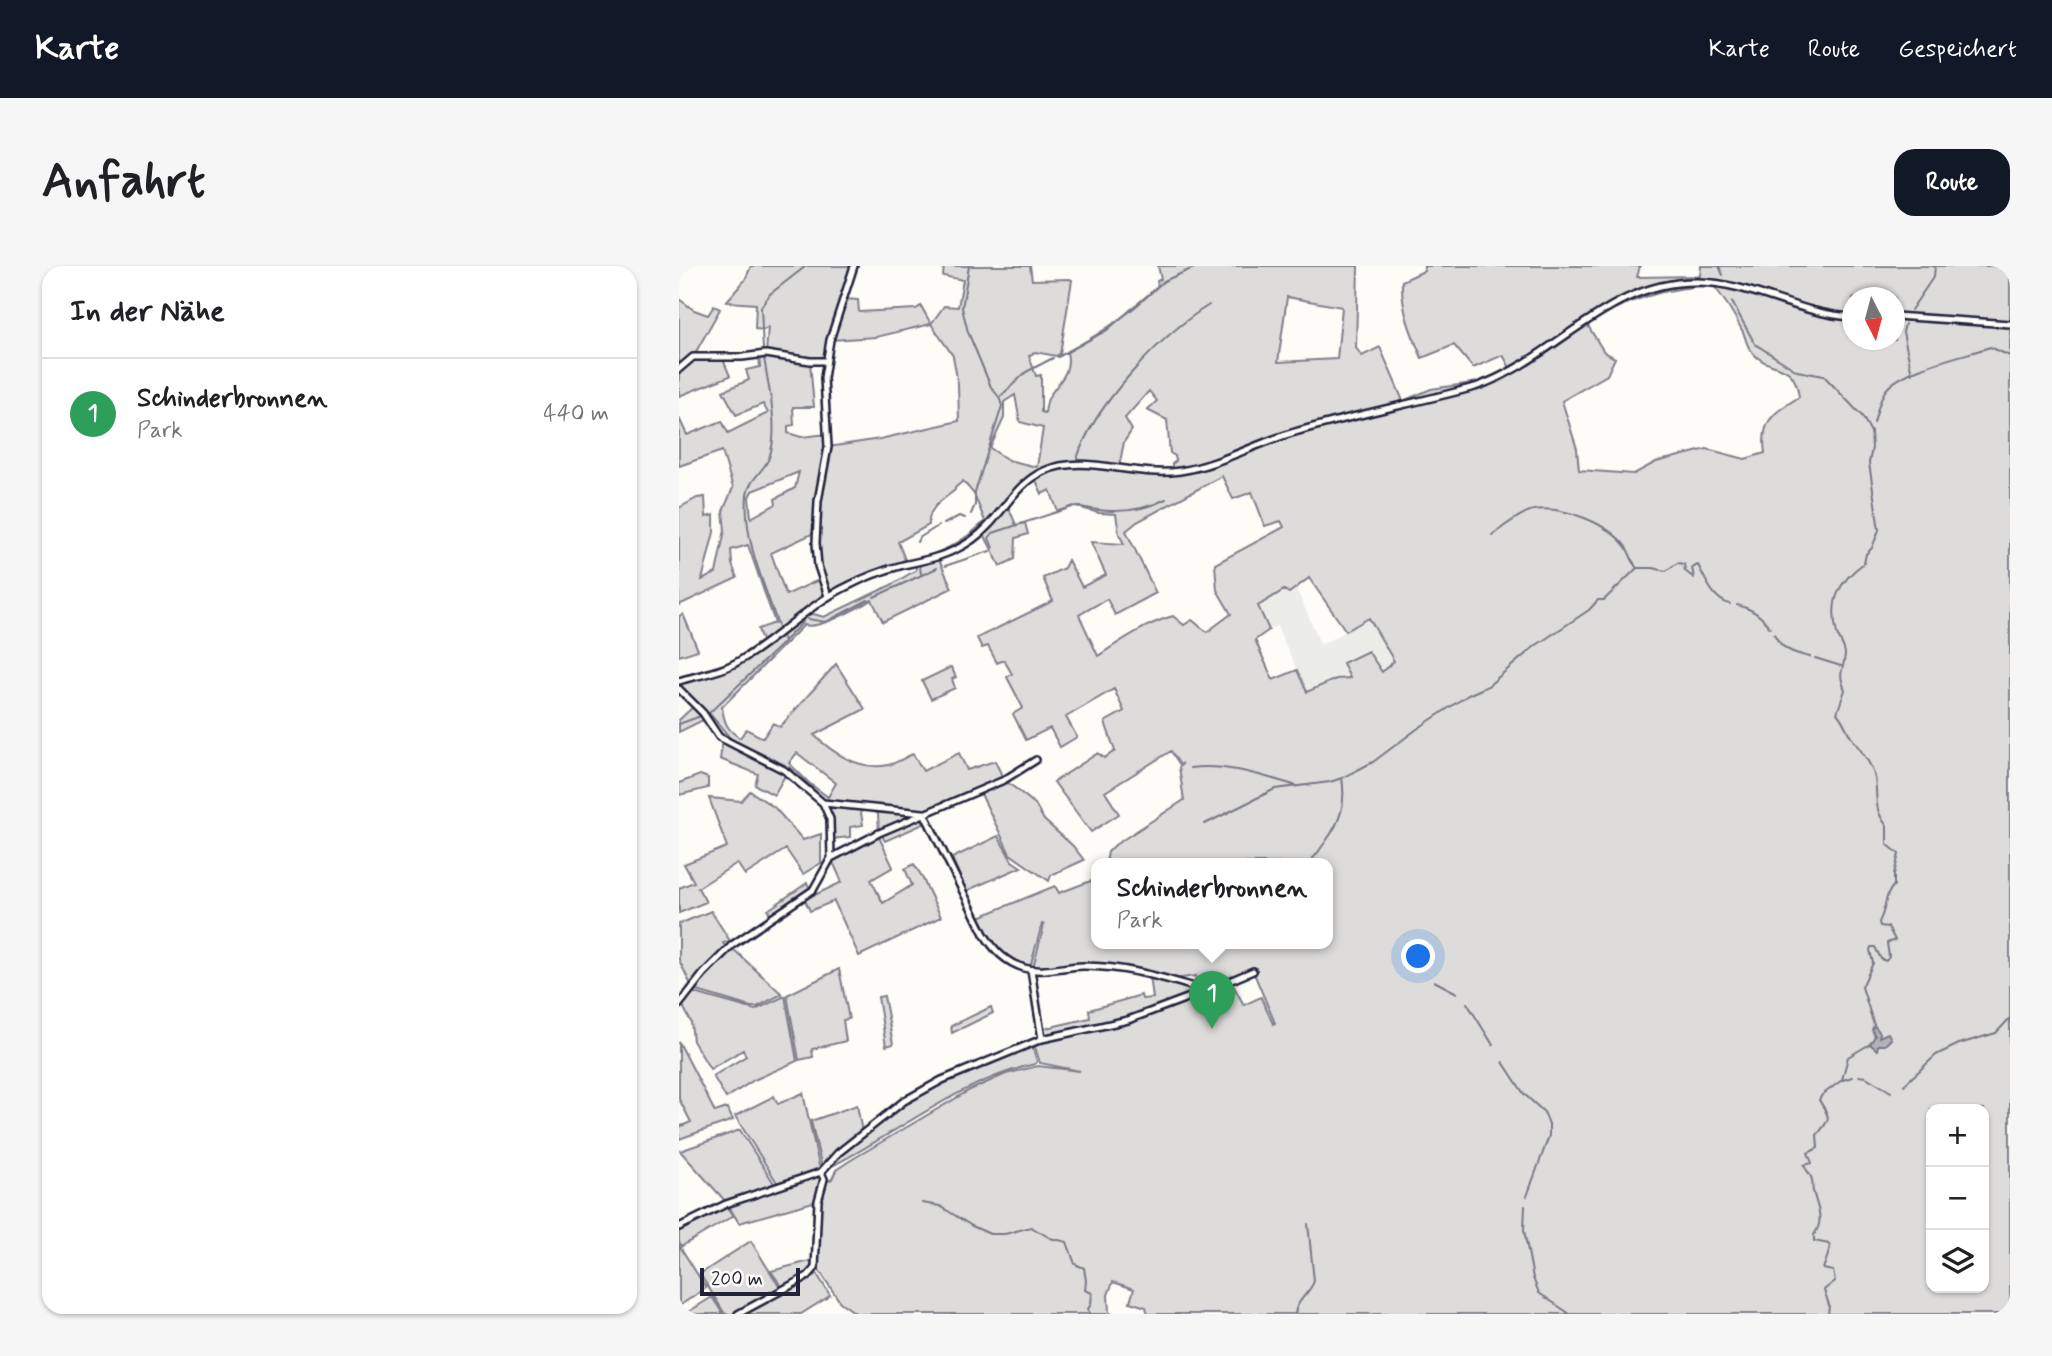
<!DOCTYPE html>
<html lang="de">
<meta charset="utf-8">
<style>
:root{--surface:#fff;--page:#f6f6f6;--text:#202124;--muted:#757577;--line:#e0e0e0;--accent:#111827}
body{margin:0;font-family:Mynerve,sans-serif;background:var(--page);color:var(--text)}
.controls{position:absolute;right:21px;bottom:21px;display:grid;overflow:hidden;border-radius:14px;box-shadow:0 2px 5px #0004}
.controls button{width:63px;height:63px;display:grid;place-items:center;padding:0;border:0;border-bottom:2px solid var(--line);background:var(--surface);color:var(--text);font:35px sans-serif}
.compass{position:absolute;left:1163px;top:21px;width:63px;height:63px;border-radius:50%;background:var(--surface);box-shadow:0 2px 5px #0004;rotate:174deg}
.scale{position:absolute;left:21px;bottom:18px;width:100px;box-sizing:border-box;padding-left:7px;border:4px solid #22223b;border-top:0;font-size:19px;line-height:24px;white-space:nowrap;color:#22223b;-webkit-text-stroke:5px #fdfcf7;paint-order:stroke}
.you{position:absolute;left:740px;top:691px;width:24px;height:24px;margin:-18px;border:5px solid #fff;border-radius:50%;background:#1a73e8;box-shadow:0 0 0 10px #1a73e833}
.badge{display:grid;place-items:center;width:46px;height:46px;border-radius:50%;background:var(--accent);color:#fff;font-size:23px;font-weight:700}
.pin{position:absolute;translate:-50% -58px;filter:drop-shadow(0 2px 4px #0008)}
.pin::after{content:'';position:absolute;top:37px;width:24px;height:21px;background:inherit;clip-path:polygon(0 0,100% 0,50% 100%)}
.popup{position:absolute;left:412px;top:592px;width:242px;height:91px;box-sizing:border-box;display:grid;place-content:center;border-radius:14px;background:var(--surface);filter:drop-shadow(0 2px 5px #0005);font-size:23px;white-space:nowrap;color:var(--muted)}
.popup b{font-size:26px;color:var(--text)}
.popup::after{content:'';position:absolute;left:50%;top:100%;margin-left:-14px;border:14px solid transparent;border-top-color:var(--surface)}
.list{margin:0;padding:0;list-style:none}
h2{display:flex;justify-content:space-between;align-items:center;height:91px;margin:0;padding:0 28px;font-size:30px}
h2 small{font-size:23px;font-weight:400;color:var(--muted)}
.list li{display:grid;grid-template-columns:46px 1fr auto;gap:21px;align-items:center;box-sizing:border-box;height:112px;padding:0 28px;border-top:2px solid var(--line)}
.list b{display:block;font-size:26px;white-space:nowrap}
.list p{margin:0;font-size:23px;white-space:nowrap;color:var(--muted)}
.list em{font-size:23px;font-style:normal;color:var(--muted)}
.icon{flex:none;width:38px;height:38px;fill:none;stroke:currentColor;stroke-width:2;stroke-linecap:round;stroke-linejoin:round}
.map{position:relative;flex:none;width:1331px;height:1048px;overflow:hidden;border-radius:21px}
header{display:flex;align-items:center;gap:42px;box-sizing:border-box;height:98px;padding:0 35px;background:var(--accent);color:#fff}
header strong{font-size:33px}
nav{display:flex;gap:38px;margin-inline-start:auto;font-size:24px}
.intro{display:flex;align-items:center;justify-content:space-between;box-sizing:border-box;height:168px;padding:0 42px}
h1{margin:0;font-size:49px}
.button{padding:18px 32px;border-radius:21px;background:var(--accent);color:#fff;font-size:24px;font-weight:700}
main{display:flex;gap:42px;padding:0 42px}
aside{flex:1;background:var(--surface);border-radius:21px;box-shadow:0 2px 5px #0004}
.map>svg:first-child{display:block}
</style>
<header>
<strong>Karte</strong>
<nav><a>Karte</a><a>Route</a><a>Gespeichert</a></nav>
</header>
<div class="intro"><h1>Anfahrt</h1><a class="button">Route</a></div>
<main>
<aside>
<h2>In der Nähe<small></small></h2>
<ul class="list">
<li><span class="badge" style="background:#2e9e5b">1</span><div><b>Schinderbronnen</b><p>Park</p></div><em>440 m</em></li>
</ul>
</aside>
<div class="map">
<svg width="1331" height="1048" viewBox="0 0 1331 1048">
<rect width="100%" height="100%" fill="#fdfcf7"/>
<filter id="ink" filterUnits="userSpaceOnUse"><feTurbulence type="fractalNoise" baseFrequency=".0143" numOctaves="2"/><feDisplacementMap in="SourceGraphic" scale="14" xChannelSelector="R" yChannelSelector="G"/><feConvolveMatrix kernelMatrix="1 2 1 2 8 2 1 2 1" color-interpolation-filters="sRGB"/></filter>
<g filter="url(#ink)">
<path fill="#ecece9" d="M617,322L642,379L690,352L715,395L703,406L689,385L672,412L657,413L628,426L598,360L590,364L579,339L605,324L610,327Z"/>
<path fill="#dddcdb" stroke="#807f8b" stroke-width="2" fill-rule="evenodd" d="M72,0H175L165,33L179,34L180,46L237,43L242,40L252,58L265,40L279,41L284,14L264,10L265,0H351L353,14L391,13L393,14L381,88L377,90L356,86L350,90L357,110L362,109V146L366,147C367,142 367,136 370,131C379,116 393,107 388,86C423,67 451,48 479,20L478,15L482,13L479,0H679L677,82L683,90L701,81L724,135L752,123L800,116L831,102L824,89L794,102L775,79L743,92C732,67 722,43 723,15L745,5V0H961L958,11L1021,10L1022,0H1331V1048H469L467,1041L451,1036L455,1023L434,1016L429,1029L430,1046L433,1048H178L161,1036L138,1001L140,935L147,916L153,913L157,904L172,894L291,824L327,808L359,800L401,805L361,797L355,778L363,775L440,758L553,717L565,739L582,731L594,758L596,757L574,705L527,725L515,721L517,710L495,713L402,699L354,702L365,659L363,658L351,702C324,697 310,674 300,651L376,620L380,627L417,613L418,677H648V597H427L429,586L436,579L505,534L500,501L504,497L501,499L492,485L426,526L440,548L412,566L375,516L419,487L425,492L436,485L426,456L445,445L435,423L387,451L398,471L381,481L371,462L347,474L334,448L344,442L328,411L333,408L325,394L318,397L309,380L303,382L298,372L374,335L364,312L385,302L389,294L403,321L427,309L412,276L445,278L440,268L437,248L420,247L395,240L379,246L371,224L363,228L356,212L329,240L337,259L346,257L349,268L337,272L336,293L321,300L305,268L290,279L260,294L273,322L204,356L193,334C178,342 140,364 125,359L43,441C45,456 48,464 61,472L67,463L84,472L94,457L101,461L157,398L186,443L135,469C154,487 181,505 209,499C218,497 226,491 234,488L244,505L280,487L288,504L316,495L325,514L200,567L199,548L191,542L181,541L184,559L171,561V571L152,573C152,536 134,528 108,506L95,529L76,519L79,508L41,493L44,474L28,452L0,466V454L16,439L0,423V411L52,396L83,375L79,363L96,357L69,279L52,284L53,298L58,312L0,339V242L18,232L26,231L27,251L35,249V266L23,314L37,307L46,264L44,245L54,222L43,185L0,200V152L8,169L43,155L49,167L89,147L84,138L57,149L44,125L70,114L67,104L81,101L80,88L87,87L89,61L85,64L76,63L77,38L47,36L66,14ZM1035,20C1046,34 1056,50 1064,66C1067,73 1068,81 1073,86C1092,109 1115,91 1120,131C1095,147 1081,154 1086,187L1066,193L1028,183L977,196L955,208L900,204L898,183L883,135L928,109L936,92L925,86L908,58C945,34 992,20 1035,20ZM608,31L663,41L658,93L599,96ZM1174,32H1216V74H1174ZM252,58L274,90L279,118L280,155L201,173L149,181L148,168L122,171L109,167V160L115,159L114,141H135L131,96L146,95L152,74L197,71ZM470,125L478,135L468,144L488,154L491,187L496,190L497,195L493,198V204H455L440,201L445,176L453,164L446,152ZM336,129L341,156L364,162L358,201L329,194L311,182L325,152V136ZM120,206L116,222L96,233L97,238L72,252L70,231L73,225ZM543,210L554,233L573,226L586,260L602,255L605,261L536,298L538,324L552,348L528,366L513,354L505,359L494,350C466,358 443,374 419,390L400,349L428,333L436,349L477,327L447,265L458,256ZM284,215L295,228L306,255C283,278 258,289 227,296L219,276L250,259C248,242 264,234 276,224V222ZM137,266L136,297L140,314L107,329L92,287ZM237,300V304L210,320L145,351L131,347C161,323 200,309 237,300ZM630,312L667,365L690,352L715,395L703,406L689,385L664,397L671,412L657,413L628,426L618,404L594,414L576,374L590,364L579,340L605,324L610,327ZM118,487L157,517L149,531L130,517L110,497ZM1252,843H1305V1022H1252Z
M0,33L15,44L29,49L35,40L41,43L14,91H43L51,110L0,130Z
M4,348L19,384L0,390V350Z
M272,401L277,411L273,413L276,422L252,433L243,415Z
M21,509L29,512V522L0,529V517Z
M327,515L356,538L365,554L394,580L405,594L372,609L370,615L331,588L301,526Z
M71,525L96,542L124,574L142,568V597L124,608L107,583L66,609L58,597L19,622L27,636L0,647V622L15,616L5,598L48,581L30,532L62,535Z
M243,550L249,556L206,575L202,568Z
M199,569L214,601L192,614L204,637L233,619L226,603L235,598L242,609L262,651L180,690L155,635L131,645L125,632L134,626L136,629L163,616L153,594Z
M319,570L333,595L342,601L287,625L273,592Z
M128,617L132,624L92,651L89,644Z
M32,645L51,675L44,677L48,683L12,719L0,694V658Z
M53,682L103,728L78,741H72L15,724Z
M160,703L170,753L164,754L167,775L133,783L134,791L120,794L108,729Z
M471,710L512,722V730L443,755L366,771L363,763L411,752L410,744L462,729L463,733L474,732Z
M12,726L76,744L106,730L118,795L75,814L47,832L34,810L67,790L64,784L31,803L14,775L12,756L3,738Z
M205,730L214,778L207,780L199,731Z
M312,741L314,747L273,767L272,760Z
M0,776L36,846L48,842L54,854L0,873V861L12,856L0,833Z
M353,779L358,796L356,798C279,815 217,869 147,903L161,888L243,826Z
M124,827L141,904L99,918L56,850L95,830L99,838Z
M178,839L183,866L143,902L132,855Z
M61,864L96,919L48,937L1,885Z
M142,908L143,913L138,935L60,957L49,939Z
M47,940L54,950L3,980L0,976V964Z
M72,975L101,1022L58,1048H46L21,1008Z
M0,979L27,1022L0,1040Z
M135,994L132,1005L103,1021L92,1005Z
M136,1005L151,1029L149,1031L122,1048H67L92,1035L90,1031Z
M33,1031L44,1048H6Z"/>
<path fill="#b2b2b7" stroke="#787885" stroke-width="2" d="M1195,759L1201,767L1200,771L1209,767L1212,773L1206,779H1199L1198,784L1191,778L1196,770L1193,764Z"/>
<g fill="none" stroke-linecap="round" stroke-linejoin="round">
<path stroke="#787885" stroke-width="2" d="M290,0L283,42L289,66L312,121L320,131L323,140L296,226V239L292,248
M1040,0L1044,9
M1053,36L1076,78L1118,105L1145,110L1183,150L1192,166L1193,182L1190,197L1200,264L1193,282L1187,288L1185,297C1159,316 1150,335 1158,368C1160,374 1166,381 1166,388C1165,406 1158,404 1166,424L1158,447C1165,455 1167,463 1172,471C1181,484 1193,497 1196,513C1199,533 1194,543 1208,560V578L1220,588L1215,608V619C1204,631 1208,642 1200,656L1201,660L1209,661L1216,674L1208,677L1210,691L1207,695L1202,693L1196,681H1192L1191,684L1194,697L1183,721L1195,759
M1232,44L1255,10L1256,0
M1226,58L1224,66L1233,108
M84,84L82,41L91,28L127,0
M85,91C89,122 101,162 90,192C85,205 69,215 68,229C64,274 85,317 99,359
M379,91L428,64L485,15L519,0
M322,130L347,106L374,92
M1195,157C1198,146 1200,135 1206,125C1222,102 1285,90 1311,81L1331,90
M398,193C414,140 483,68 530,39
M398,240C429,248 458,248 487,233
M265,258L280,250L286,252
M813,269C823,262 844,245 855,244C885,240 929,257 947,281C951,287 953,295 957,301
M238,276L240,272L259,260
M314,282L310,272L314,267L393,241
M266,300L311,285
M241,301L242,308
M195,331L258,302
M1058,339C1073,343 1082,349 1091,362
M129,353L147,356L189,334
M1095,368C1103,384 1114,387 1131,391
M105,375L124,356
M1136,392L1162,400
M30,447L51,472L57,476
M0,458L30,447L105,376L104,372
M60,477L106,499
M110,501L145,533
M511,502C546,497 584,510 618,520
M526,558L596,523L651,516L663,512L694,496L738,463L789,429L809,420L856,380L910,344L919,334H925L958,302H974L987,305L998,297L1005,298L1006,305L1015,312L1013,302L1019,299C1027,314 1034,334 1051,338
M629,597C637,591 641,583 647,575C662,555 667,537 663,512
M755,715L778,727
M788,737L814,779
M824,796L845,828L865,846L870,858V870L848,930
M1180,810L1187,811L1212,826
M1164,814L1173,811
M1225,819L1257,789L1280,778L1317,767L1331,752
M243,937L261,940L293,960L311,968H326L352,961L371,972L388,976L396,998L405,1002L407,1015L406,1024L413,1027L412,1038L409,1043L410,1048
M846,940L845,964L854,1012L860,1027L891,1048
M616,1048C617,1035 631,1027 635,1015L629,958
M1149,1048L1150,1039L1145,1024L1156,1015L1154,1005L1144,1003L1151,983L1150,978L1135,975V969C1146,953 1138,942 1134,925C1133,922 1134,918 1133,914C1132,908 1127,905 1125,899L1133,897L1129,887L1139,882L1138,869C1152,852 1152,853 1140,834L1143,829L1163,814L1169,791L1191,778"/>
<g stroke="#22223b" stroke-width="10">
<path id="minor" d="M1216,50L1331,58
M0,103L14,91H63L87,88L131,95H146
M149,330L139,300L137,277L139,235L149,181L145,112L151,74L175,0
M0,415C20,409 42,406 60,395C99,373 128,339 169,320C186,311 205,304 224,299C248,294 272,289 293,274C321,255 333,219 365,205C406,187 455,212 501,205C541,199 577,177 616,166C675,149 736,137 796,121C876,94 929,14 1019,16C1074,17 1117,48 1174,51
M0,423L24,447L40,471L105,504L144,537L244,547
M144,537L151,553L152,592
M245,547L305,668C315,684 326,696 345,702C363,708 385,700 404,700C442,700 479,710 515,721L514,730
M352,704L363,773
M0,739L25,707L53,679L134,624L152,592L200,567L325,514L357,494
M0,961L47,938L142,906L159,887L225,835L263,814L363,773L449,754L527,725L574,705
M59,1048L129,1010L136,1002L139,935L145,913L142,906"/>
</g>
<use href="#minor" stroke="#fdfcf7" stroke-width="5"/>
</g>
</g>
</svg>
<div class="controls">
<button>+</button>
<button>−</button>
<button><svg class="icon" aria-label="layers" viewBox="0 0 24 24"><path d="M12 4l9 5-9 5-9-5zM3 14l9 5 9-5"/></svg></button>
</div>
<svg class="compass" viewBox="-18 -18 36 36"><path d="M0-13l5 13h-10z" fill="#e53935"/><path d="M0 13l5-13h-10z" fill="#757577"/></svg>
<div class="scale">200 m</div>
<div class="you"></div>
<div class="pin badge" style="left:533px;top:763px;background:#2e9e5b">1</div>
<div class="popup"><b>Schinderbronnen</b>Park</div>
</div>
</main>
